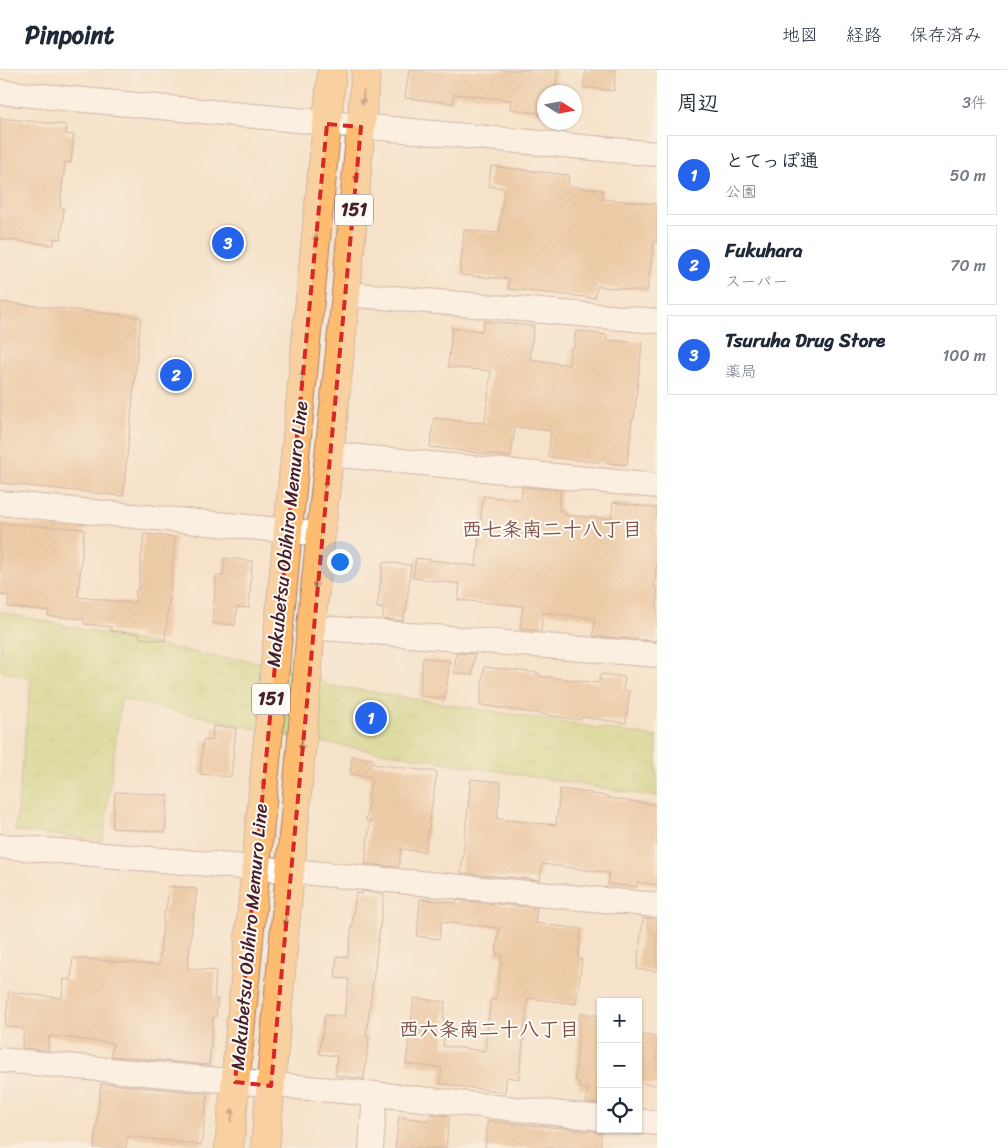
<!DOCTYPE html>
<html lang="ja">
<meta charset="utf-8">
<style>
:root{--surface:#fff;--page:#f6f6f7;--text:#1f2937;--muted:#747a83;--line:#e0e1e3;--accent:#2563eb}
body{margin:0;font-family:Sriracha,"Klee One",sans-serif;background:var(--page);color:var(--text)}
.controls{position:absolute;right:15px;bottom:15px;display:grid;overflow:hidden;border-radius:0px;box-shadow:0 1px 4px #0004}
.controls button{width:45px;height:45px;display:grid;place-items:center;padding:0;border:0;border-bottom:1px solid var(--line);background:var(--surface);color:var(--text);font:25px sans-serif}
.compass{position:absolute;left:537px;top:15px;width:45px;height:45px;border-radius:50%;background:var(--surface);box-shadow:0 1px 4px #0004;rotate:101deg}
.you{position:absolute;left:339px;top:491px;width:18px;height:18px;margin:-12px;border:4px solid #fff;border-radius:50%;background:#1a73e8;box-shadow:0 0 0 8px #1a73e833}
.badge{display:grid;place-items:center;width:32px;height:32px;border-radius:50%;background:var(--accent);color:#fff;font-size:16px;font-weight:700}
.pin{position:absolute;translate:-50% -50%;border:2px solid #fff;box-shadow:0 1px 5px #0006}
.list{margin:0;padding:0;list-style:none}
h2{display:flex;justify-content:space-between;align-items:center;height:65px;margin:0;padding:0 20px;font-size:21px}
h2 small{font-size:16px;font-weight:400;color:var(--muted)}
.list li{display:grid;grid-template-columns:32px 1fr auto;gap:15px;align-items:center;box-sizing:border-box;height:80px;margin:0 10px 10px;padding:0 10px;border:1px solid var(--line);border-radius:0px}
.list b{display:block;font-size:19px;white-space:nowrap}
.list p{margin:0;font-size:16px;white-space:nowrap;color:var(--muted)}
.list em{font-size:16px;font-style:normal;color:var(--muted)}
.icon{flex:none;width:28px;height:28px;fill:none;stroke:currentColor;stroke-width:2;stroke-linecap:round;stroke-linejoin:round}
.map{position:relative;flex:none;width:657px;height:1078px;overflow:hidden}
header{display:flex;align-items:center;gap:30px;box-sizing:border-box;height:70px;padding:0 25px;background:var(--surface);border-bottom:1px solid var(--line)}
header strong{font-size:24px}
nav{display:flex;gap:28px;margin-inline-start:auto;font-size:18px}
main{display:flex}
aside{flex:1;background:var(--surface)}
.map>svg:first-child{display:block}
</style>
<header>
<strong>Pinpoint</strong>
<nav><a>地図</a><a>経路</a><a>保存済み</a></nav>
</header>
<main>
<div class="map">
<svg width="657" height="1078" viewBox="0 0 657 1078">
<defs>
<pattern id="park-tufts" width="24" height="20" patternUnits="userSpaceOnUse" patternTransform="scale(1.25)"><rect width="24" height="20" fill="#c2d376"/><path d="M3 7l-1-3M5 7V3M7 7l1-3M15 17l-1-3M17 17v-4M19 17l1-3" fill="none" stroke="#a8b566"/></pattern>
<pattern id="building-hatch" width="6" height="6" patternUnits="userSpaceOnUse" patternTransform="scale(1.25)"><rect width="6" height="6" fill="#e8b482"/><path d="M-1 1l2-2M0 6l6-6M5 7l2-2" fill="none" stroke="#c89a70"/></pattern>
</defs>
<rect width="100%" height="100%" fill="#fdfcf7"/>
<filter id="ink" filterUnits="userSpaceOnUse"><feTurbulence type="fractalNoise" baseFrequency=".02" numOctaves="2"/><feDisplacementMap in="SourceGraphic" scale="10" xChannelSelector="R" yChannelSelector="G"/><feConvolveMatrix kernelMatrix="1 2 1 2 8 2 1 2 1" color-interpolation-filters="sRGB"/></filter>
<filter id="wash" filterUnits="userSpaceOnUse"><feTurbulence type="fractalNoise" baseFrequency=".0096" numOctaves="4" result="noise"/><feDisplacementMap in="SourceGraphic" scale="20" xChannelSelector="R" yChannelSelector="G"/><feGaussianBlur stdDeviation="1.12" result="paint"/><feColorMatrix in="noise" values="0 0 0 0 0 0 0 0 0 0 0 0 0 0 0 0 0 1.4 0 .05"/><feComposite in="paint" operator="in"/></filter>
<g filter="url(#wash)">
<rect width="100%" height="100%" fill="#f6e1c9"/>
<path fill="url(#park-tufts)" stroke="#867950" d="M0,542L216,587L307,597L327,615L657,667V727L302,669L121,629L103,770L15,761L31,609L0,601Z"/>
<g id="blocks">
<path fill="url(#building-hatch)" d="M409,0H558L555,22H544V44L510,39L511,30L454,24L453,33L405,28Z
M586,0H616L614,21L583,17Z
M0,48L67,55L66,64L74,65L71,93L65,92L60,137L64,138L61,169L54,168V175L0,169Z
M491,96L569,105L568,116L603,120L602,129L657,134V172L654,171L647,222L597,216L595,228L508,219L509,209L460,205L464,160L499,163L504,118L489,116Z
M0,232L141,247L123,426L0,413Z
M484,251L534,256L530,289L569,295L571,278H574L576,261L607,265L606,270L642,273L634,349H632L627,395L548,387L551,361L515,357L511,387L430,377L434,348L475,353V352L485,353L491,301L448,297L452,258L482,261Z
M522,417L561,420L559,440L564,441V445L611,449L613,432L657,438V492L654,517H657V571L593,566L595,549L543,542L541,561L520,559L523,536L458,530L460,514L413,508L416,488L476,496L483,426L521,430Z
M0,453L84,459L78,527L135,533L136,520H138L144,464L175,467L165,571L140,568V564L111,561V557L84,554V549L48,546L49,541L8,537L9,526L0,525Z
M224,488L252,491L249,538L237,537L235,555L212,553L216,506H223Z
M383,492L411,495L406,542L404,541L403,551L383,549L384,539L377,538Z
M456,583L475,584L472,605L454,603Z
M423,588L450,591L445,629L419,626Z
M484,597L539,603V606L599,613L600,604L625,607L623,620L630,621L626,653L581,647V650L480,635Z
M213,656L236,658L231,707L200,704L203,670L212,671Z
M352,686L373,689V694L437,702L425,782L401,779L399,797L365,794L370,751H366L371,707L350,704Z
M471,709L501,712L497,749L556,755L560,719L591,723V724L608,726V728L657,735V815L637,812V817L608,814L609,803L542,794L540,810L461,803Z
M115,722L168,725L165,762L112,758Z
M169,816L197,819L187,898L216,901L214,929H218L216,947H213L209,995L111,986L113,973L49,966L48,980L22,978L24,959L5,956L9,922L62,928L64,909L71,910L73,888L159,895L164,841H166Z
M362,821L384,824L366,967H369L364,1009L335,1005L337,986L319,984L325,945L344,947L349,909L335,908L337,886L348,887L356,823L362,824Z
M420,829L457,833V830L537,838L535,853L581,859L578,889H582L576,934L528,928L519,1009L507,1007L505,1022L440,1014L442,998L406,994L414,928L445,932L443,951H446L443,976L485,981L491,929L496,930L502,885L496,884L499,858L441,852L439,869L417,866Z
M643,848L657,849V901L637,899Z
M580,943L601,946V1034L586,1033L588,1019L579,1018L580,1012L575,1011Z
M638,964L657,967V1015L638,1013Z
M101,1014L108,1015V1014L206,1023L208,1024L201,1075L128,1066L126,1078H94Z
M431,1044L449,1046L446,1078H395L399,1047L430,1051Z
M488,1051L601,1062V1078H485Z"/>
</g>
</g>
<g filter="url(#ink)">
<use href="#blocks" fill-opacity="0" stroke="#a0807a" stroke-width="1"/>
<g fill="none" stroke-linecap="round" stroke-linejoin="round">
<g stroke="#a0807a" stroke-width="26">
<path id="minor" d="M0,22L657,84
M346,224L657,251
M329,384L657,416
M0,433L321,464
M311,557L657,585
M0,776L290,801L657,835
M0,990L375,1024L601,1048
M638,1051L657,1053
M371,1078L375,1024"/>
</g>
<g stroke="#a0807a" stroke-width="30">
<path id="major" d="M229,1078L332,0
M265,1078L302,669L311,557L346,224L366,0"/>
</g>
<use href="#minor" stroke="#fff" stroke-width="24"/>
<use href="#major" stroke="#fdbc70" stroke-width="28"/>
</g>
<defs><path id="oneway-solid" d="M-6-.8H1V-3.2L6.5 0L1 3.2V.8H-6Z" transform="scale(1.25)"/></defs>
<g fill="#9b664a">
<use href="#oneway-solid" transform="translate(363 28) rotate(94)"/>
<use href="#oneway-solid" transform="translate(357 105) rotate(95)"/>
<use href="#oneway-solid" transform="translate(315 171) rotate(-84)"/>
<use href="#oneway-solid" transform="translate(302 307) rotate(-85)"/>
<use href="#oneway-solid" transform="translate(326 411) rotate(96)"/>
<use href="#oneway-solid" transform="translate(316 512) rotate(96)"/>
<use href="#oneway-solid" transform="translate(302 674) rotate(95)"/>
<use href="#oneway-solid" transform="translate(263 715) rotate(-85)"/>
<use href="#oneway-solid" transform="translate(286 849) rotate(95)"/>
<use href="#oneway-solid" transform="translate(232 1045) rotate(-85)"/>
</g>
</g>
<path d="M0 0H657V1078H0ZM327,54L361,57L271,1016L235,1012Z" fill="#f6e1c9" fill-opacity=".55" fill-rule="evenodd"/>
<path fill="none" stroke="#d62828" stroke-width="4" stroke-dasharray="10 6" stroke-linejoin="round" d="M327,54L361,57L271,1016L235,1012Z"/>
<g text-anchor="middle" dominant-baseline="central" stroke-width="4" stroke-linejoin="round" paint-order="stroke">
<g fill="#fdfcf7" stroke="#806168" stroke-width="1">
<rect x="335" y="124.5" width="38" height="31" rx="4"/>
<rect x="252" y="613.5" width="38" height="31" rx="4"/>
</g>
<g font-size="18" font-weight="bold" fill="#4a1f2b">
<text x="354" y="140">151</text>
<text x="271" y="629">151</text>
</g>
<g font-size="19" fill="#4a1f2b" stroke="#fdfcf7">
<text transform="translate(287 464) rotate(-84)">Makubetsu Obihiro Memuro Line</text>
<text transform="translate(249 867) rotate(-85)">Makubetsu Obihiro Memuro Line</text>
</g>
<g font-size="20" font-weight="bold" fill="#815349" stroke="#fdfcf7">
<text x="552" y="459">西七条南二十八丁目</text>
<text x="489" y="959">西六条南二十八丁目</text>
</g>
</g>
</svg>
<div class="controls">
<button>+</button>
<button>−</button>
<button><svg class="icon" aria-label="locate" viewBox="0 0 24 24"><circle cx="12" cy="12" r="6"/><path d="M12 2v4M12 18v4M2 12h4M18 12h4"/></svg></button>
</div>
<svg class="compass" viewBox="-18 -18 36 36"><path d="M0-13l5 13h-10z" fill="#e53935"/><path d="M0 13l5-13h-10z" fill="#747a83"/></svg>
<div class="you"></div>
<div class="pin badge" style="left:371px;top:648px">1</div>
<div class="pin badge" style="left:176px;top:305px">2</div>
<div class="pin badge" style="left:228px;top:173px">3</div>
</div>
<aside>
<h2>周辺<small>3件</small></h2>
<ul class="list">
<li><span class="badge">1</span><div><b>とてっぽ通</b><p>公園</p></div><em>50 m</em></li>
<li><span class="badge">2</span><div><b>Fukuhara</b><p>スーパー</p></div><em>70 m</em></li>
<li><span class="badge">3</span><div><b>Tsuruha Drug Store</b><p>薬局</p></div><em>100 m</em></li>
</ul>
</aside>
</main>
